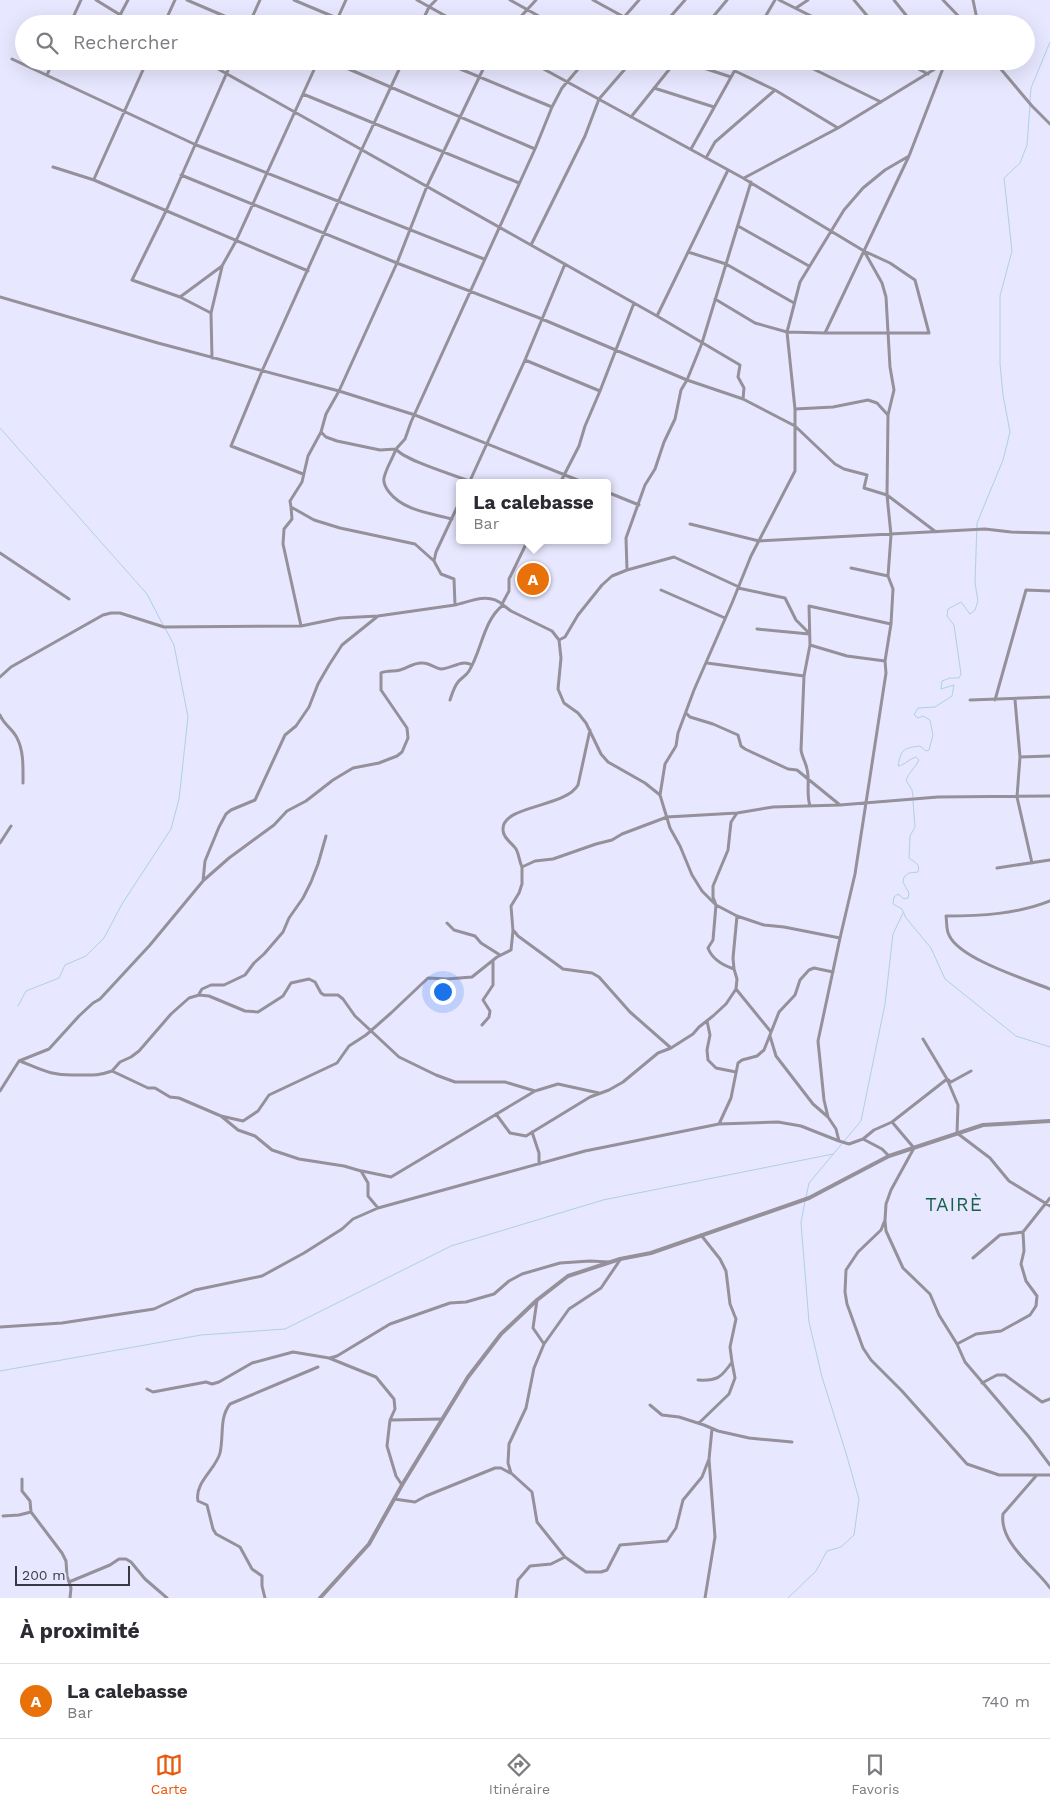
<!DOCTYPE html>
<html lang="fr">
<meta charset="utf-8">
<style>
:root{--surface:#fff;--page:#f7f7f7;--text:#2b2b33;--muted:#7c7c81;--line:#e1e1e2;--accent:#ea580c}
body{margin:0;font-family:"Work Sans",sans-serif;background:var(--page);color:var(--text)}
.scale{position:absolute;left:15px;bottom:12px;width:115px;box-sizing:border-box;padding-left:5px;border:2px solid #393943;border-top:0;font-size:14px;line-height:18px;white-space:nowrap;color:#393943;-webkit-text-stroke:4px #e7e7ff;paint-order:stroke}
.you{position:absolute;left:442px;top:991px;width:18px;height:18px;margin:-12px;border:4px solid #fff;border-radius:50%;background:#1a73e8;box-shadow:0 0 0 8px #1a73e833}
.badge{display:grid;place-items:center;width:32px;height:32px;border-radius:50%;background:var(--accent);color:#fff;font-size:16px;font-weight:700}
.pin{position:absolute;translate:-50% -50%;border:2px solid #fff;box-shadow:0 1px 5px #0006}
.popup{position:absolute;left:456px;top:479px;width:155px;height:65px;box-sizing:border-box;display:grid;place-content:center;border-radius:5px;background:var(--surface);filter:drop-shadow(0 1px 4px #0005);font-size:16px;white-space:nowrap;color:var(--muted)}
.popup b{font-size:19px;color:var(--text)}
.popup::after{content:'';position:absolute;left:50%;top:100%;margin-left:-10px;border:10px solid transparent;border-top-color:var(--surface)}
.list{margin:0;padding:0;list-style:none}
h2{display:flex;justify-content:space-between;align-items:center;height:65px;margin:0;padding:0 20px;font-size:21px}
h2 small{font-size:16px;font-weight:400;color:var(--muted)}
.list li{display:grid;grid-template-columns:32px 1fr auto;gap:15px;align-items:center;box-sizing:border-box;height:75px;padding:0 20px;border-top:1px solid var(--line)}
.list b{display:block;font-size:19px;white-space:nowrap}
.list p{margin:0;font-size:16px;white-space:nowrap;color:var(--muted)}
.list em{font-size:16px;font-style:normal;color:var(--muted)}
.icon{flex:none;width:28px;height:28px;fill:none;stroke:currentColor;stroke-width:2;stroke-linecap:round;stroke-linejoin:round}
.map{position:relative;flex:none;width:1050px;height:1598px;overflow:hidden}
.search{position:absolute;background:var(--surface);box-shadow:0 5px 20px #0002;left:15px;right:15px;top:15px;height:55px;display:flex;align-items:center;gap:12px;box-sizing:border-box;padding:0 18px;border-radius:28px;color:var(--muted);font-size:19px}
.sheet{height:140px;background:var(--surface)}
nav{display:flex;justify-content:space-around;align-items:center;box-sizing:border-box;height:70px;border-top:1px solid var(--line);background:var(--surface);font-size:14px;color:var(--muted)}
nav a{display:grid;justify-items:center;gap:2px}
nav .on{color:var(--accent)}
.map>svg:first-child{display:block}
</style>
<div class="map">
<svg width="1050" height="1598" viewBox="0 0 1050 1598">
<rect width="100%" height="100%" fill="#e7e7ff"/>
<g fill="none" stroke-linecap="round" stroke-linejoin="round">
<path stroke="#aed0e7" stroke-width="1" d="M1030,101L1031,88L1050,42
M0,428L147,594L163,625
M913,797L912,790L906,780C909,772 915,768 919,760L916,757C909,759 905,765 898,766C901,749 904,748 920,746L926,751L929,750L933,735L930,720L923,716L918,718L914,715L918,708L935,707L952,696L954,685L941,689L942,681L950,678H959L961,674L954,625L947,616L948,609L961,602L970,614L975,610L978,601L975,583L977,523L1003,460L1010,432L1003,395L1000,364V296L1012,251L1004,178L1020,163L1027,145L1030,105
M913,801L915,827L910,836L909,858C914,862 921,864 918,872L909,873L904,877L903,882L909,893L908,898L904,899L898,894L894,897L893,904L902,909L906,918L931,948L945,979L1016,1036L1050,1047
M18,1006L26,991L59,978L65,965L86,956L104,938L122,904L171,829L179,799L188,717L174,645L165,628
M806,1197L809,1183L861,1121L885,1004L893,934L903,913
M0,1371L201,1335L285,1329L451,1246L603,1200L833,1154
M788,1598L816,1571L827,1551L841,1547L854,1535L859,1499L846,1453L822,1377L809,1322L801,1223L805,1201"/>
<path stroke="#959099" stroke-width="3" d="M96,0L135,24
M187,0L243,24
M294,0L351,24
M417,0L460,24
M510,0L553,24
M593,0L624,17
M779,0L827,24
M854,0L874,24
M894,0L913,24
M943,0L966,24
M973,0L978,24
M796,8L808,0
M120,15L128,0
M713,17L740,24
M70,24L81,0
M164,24L175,0
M249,24L260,0
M335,24L346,0
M421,24L429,7L436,0
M514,24L536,0
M618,24L639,0
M664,24L685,0
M707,24L727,0
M761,24L775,0
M12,59L194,144L484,259
M204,61L657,316
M330,61L535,149
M441,61L552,107
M529,61L743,178L864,251L890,263L915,280L929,333H825
M682,61L731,77
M797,61L881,102
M903,61L928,74
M994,61L1032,106L1050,124
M735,71L775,90L838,128
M47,75L53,61
M654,88L714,107
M303,94L519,183
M631,117L676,61
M691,149L740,61
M706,158L715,142L775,90
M53,167L94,180L308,271
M728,170L657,316L740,365L738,377L744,388L743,399L795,426L835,464L844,469L867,475L864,488L887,495L936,532
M181,175L397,263L542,319L687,380L702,343L751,182
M744,178L838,128L948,61
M94,179L147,61
M738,226L809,266
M531,245L585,136L599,99L632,61
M864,251L882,283L886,297L890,367L894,390L888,415L887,495L891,535L888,576L893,589L891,624L885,661L886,673L855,874L840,938L784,927L764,925L737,916L716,905L702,891L692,875L680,846L670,828L660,795L665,764L676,746L678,733L694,690L732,603L751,556L795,471V409L787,332L800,282L844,210L863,188L885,170L909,156L945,63L944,61
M688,252L726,264L794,303
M0,297L158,343L339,391L415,415L585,483
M180,297L222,266L236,241L318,61
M715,299L755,323L787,332L825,333L909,156
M211,313L180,297L132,280L166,211L232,61
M212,358L211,313L222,267
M525,360L600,391L634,303
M795,409L833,407L868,400L877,403L887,414
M321,432L326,437L337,441L380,450L396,449L405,439L411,422L535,149L552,107L562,88L585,61
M303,474L231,446L262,371L362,149L403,61
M469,483L525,360L565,264
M560,483L579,446L585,426L600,391
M607,492L639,505
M459,503L436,552L434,561L415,544L340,528L314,520L291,507L290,501L302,482L308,456L321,432L326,414L339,391L397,263L427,186L487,61
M291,507L292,519L284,529L283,544L301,626
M452,519C430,513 404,511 389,492C386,488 383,483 384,478C386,468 393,458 396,449C404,460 454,475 469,481
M690,524L759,541L985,529L1011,532L1050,533
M0,553L69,599
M434,561L441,574L454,579L455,605C472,601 489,592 503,605C483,621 482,650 469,671C466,676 461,678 458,682C454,687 452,694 450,700
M851,568L888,576
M627,570L626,538L645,485L655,469L664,442L675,419L681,390L687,380L743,399
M738,588L785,598L796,620L809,633
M661,590L725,618
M502,604L509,591V579L528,540
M503,605L511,611L552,631L559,640L561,658L558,689L564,703L578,713L586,723L601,754L608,762L645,783L660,795
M757,629L809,634
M559,640L565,637L578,615L602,585L612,576L627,570L674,557L739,587
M810,645L847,656L885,661
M707,663L804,676
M0,677L11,667L103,615L111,613H120L164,627L301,626L340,618L378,616L455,605
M970,700L1050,697
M995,700L1026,590L1050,591
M1015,700L1020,757L1017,797L1032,863
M686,713L690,717L713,724L738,735L741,746L745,749L788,769L797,770L840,805
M0,715C4,725 13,729 17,738C24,751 23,769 23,783
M1020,757L1050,756
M810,806C806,794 810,781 807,769C806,763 802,757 801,750L804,676L810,645L809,606L891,624
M0,843L11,826
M522,867C519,861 519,854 516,849C512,843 503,838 503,830C501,805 565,808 578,785L590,730
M997,868L1050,860
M204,880L229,858L274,825L287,811L306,801L333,780L353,768L379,763L397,756L402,752L408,738L407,728L381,690V673C388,670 394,672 400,670C409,668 413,662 423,663C429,663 435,668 441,669C452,669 461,659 472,665
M1050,901C1018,914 980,916 946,916C947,922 946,930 949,935C960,959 1025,979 1050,989
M447,923L454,930L475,936L481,943L500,955
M514,931L518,936L563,969L592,973L599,977L630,1012L671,1048
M840,938L818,1041L824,1100L828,1117L836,1129L839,1141L849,1144L863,1139L882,1149L889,1156
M734,969C722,965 712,959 708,948L713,940L716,905L713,897V886L728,850L731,822L737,813
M736,989L771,1032
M199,994L202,989L211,985H224L245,975L254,963L264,954L283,932L289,918L303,898L311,882L318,864L326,836
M707,1021L710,1035L707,1050L708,1060L716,1068L736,1072
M482,1025L489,1017L490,1011L483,1000L493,985V961
M770,1036L776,1056L813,1104L828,1117
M923,1039L947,1079L958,1105L957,1133L990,1158L1009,1181L1050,1206
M20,1061C42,1070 52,1076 77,1075C91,1075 98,1076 112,1071L148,1088H155L170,1097L179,1098L221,1116L238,1130L255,1136L272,1150L299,1159L344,1166L361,1171L368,1183V1196L378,1208
M112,1071L120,1062L131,1057L139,1051L171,1014L189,998L199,995L209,996L245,1011L258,1012L283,996L291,983L309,979L315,982L321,993L324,995H338L343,999L355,1016L399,1057L436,1075L455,1082H505L535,1091
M0,1091L19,1061L49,1049L79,1016L93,1003L100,999L150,945L203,881L205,861L219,827L226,814L231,810L255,800L285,735L296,726L309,707L318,684L329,665L342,645L378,616
M496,1114L510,1133L526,1136L590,1097L609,1090L623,1082L658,1053L671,1048L693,1034L699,1027L713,1016L726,1004L736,989L737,979L734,969L733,958L737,916
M221,1116L243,1121L258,1111L269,1095L337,1063L349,1046L366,1035L391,1013L428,978L447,979L472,977L497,957L511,950L513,931L511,906L519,893L522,884V867L535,861L553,859L596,844L612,840L622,834L667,817L737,813L773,807L840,805L938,797L1050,796
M892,1122L914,1148L891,1190L886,1204L885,1220L881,1230L858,1252L846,1270L845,1292L847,1304L863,1348L871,1360L902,1391L967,1464L999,1475H1050
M719,1124L731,1098L738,1063L742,1060L757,1056L764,1050L779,1012L795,995L800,980L809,970L814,968L833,972
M532,1132L539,1153V1164
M863,1139L874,1130L892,1122L947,1079L951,1082L971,1071
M362,1171L391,1177L535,1091L558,1084L599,1093
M885,1221L886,1231L903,1268L930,1294L939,1315L957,1344L965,1362L1029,1437L1050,1465
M701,1235L720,1259L726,1271L730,1304L736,1319L730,1347L732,1362
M973,1258L1000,1235L1023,1232
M620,1260L601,1288L569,1309L544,1344L534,1368L526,1408L509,1444L508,1463L511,1473L532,1492L537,1522L565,1557L586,1572H601L607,1570L620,1545L667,1541L676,1528L683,1500L702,1477L709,1459L712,1429
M537,1300L533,1328L544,1344
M0,1327L62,1323L154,1309L195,1290L262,1276L304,1253L342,1229L353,1219L378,1208L585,1151L719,1124L778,1122L801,1126L839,1141
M957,1344L976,1334L1001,1331L1030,1315L1036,1306L1037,1296L1026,1281L1021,1264L1024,1251L1023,1232L1050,1198
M330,1358L337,1356L390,1324L450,1303L466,1302L494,1294L509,1281L522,1274L560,1263L590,1261L609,1262
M698,1380C717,1381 721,1378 732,1362L735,1378L729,1394L699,1423
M982,1383L997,1375H1005L1042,1402L1050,1399
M147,1389L153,1392L206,1382L212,1384L219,1382L252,1363L293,1352L329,1358L376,1377L394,1399L395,1409L390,1420L387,1446L396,1476L402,1485
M650,1405L662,1415L679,1417L704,1425L718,1431L749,1438L792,1442
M391,1420L442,1419
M1036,1476L1003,1514C999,1543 1035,1567 1050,1588
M22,1479V1491L30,1501L31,1512L62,1553L66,1561L67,1576L71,1588L70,1598
M394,1499L415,1502L426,1496L495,1468H501L510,1473
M3,1516L19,1515L31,1512
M69,1582L110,1565L119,1559H126L131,1562L145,1579L167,1598
M265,1598L262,1586V1576L252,1569L240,1547L216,1534L213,1529L207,1505L198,1501C194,1483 216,1469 220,1453C224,1436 219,1418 230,1404L318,1367
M516,1598L518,1580L530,1566L551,1564L565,1557
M705,1598L715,1537L709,1459"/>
<path stroke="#959099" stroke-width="4" d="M320,1598L369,1544L402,1485L468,1377L501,1334L537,1300L568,1276L620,1259L651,1253L809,1198L889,1156L983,1125L1050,1121"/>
</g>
<g text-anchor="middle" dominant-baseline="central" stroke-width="4" stroke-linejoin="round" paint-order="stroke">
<g font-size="19" letter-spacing="1" fill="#17614a" stroke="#e7e7ff">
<text x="954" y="1204">TAIRÈ</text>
</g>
</g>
</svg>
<div class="scale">200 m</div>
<div class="you"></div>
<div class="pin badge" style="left:533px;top:579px;background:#e8710a">A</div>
<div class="popup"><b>La calebasse</b>Bar</div>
<div class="search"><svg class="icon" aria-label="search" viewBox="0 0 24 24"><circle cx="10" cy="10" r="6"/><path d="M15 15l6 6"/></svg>Rechercher</div>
</div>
<section class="sheet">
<h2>À proximité<small></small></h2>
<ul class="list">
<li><span class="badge" style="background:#e8710a">A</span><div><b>La calebasse</b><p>Bar</p></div><em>740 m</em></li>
</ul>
</section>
<nav>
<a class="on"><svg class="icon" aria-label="map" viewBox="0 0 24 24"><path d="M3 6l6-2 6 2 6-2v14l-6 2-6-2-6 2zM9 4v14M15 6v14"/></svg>Carte</a>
<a><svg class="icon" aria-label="directions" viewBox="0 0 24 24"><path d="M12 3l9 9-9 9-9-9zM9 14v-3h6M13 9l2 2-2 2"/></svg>Itinéraire</a>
<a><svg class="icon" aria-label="saved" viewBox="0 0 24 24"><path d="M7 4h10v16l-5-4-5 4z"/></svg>Favoris</a>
</nav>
